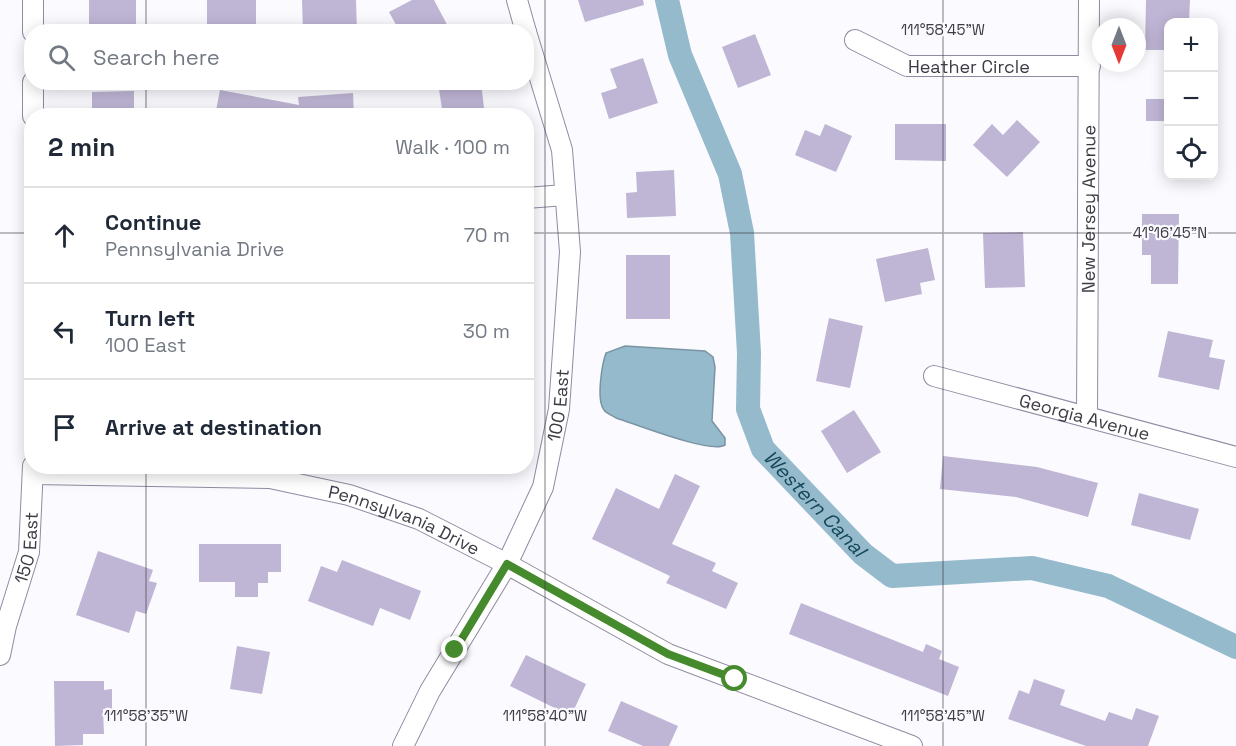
<!DOCTYPE html>
<meta charset="utf-8">
<style>
:root{--surface:#fff;--page:#f6f6f7;--text:#1f2937;--muted:#747a83;--line:#e0e1e3}
body{margin:0;font-family:"Space Grotesk",sans-serif;background:var(--page);color:var(--text)}
.controls{position:absolute;right:18px;top:18px;display:grid;overflow:hidden;border-radius:12px;box-shadow:0 3px 15px #0003}
.controls button{width:54px;height:54px;display:grid;place-items:center;padding:0;border:0;border-bottom:2px solid var(--line);background:var(--surface);color:var(--text);font:30px sans-serif}
.compass{position:absolute;left:1092px;top:18px;width:54px;height:54px;border-radius:50%;background:var(--surface);box-shadow:0 3px 15px #0003;rotate:180deg}
.stop{position:absolute;width:18px;height:18px;margin:-14px;border:4px solid #468a2e;border-radius:50%;background:#fff}
.stop.end{background:#468a2e;border-color:#fff;box-shadow:0 2px 6px #0008}
.list{margin:0;padding:0;list-style:none}
h2{display:flex;justify-content:space-between;align-items:center;height:78px;margin:0;padding:0 24px;font-size:26px}
h2 small{font-size:20px;font-weight:400;color:var(--muted)}
.list li{display:grid;grid-template-columns:39px 1fr auto;gap:18px;align-items:center;box-sizing:border-box;height:96px;padding:0 24px;border-top:2px solid var(--line)}
.list b{display:block;font-size:22px;white-space:nowrap}
.list p{margin:0;font-size:20px;white-space:nowrap;color:var(--muted)}
.list em{font-size:20px;font-style:normal;color:var(--muted)}
.icon{flex:none;width:33px;height:33px;fill:none;stroke:currentColor;stroke-width:2;stroke-linecap:round;stroke-linejoin:round}
.map{position:relative;flex:none;width:1236px;height:746px;overflow:hidden}
.search{position:absolute;background:var(--surface);box-shadow:0 3px 15px #0003;left:24px;top:24px;width:510px;height:66px;display:flex;align-items:center;gap:15px;box-sizing:border-box;padding:0 21px;border-radius:24px;color:var(--muted);font-size:22px}
.panel{position:absolute;background:var(--surface);box-shadow:0 3px 15px #0003;left:24px;top:108px;width:510px;height:366px;border-radius:24px}
.map>svg:first-child{display:block}
</style>
<div class="map">
<svg width="1236" height="746" viewBox="0 0 1236 746">
<rect width="100%" height="100%" fill="#fbfaff"/>
<path fill="#94bacb" stroke="#7a94a3" stroke-width="1.5" d="M625,346L705,351L713,357L715,367L712,421L725,438V445C710,454 636,424 616,418C613,416 606,413 604,410C596,400 602,364 606,353Z"/>
<g fill="none" stroke-linecap="round" stroke-linejoin="round">
<path stroke="#94bacb" stroke-width="24" id="s1" d="M667,0L680,55L730,174L742,233L749,353L748,409L763,449L863,554L892,576L1032,568L1108,586L1236,647"/>
</g>
<path fill="#bfb5d5" d="M89,0H136V30H89Z
M207,0H256V32H207Z
M302,0H356L357,32H303Z
M412,0H434L451,32H400L389,12Z
M578,0H643L644,5L585,22Z
M1146,0H1190L1189,22H1168V50H1145Z
M755,34L771,75L738,88L722,47Z
M643,58L658,103L609,119L601,93L617,88L610,69Z
M481,83L485,116H443L439,89Z
M220,90L299,105L298,97L353,93L354,116H215Z
M134,91V116H92V92Z
M1146,99H1168V121H1146Z
M1017,120L1040,142L1007,177L973,145L992,124L1003,135Z
M825,124L852,136L836,172L795,155L805,130L820,136Z
M895,124H946V161L895,160Z
M674,170L676,216L627,218L626,193L637,192L636,172Z
M1142,214H1179L1178,284H1151V255H1142Z
M1023,232L1025,287L985,288L983,233Z
M928,248L935,280L920,283L922,294L885,302L876,259Z
M626,255H670V319H626Z
M829,318L863,326L850,388L816,381Z
M1168,331L1213,340L1209,357L1225,360L1219,390L1158,377Z
M854,410L881,452L847,473L821,431Z
M943,456L1037,467L1098,483L1088,517L1016,497L940,489Z
M675,474L700,486L672,544L716,563L712,571L738,583L726,609L666,583L670,576L592,539L616,488L659,509Z
M1139,493L1199,509L1190,540L1131,525Z
M199,544H281V572H268V583H258V597H235V582H199Z
M98,551L153,570L149,581L157,583L146,614L136,611L129,633L76,615Z
M342,560L421,591L410,620L380,608L373,626L308,601L321,566L337,572Z
M801,603L923,652L926,644L942,651L939,659L959,667L948,696L789,634Z
M237,646L270,652L262,694L230,689Z
M526,655L586,684L571,716L510,686Z
M1034,679L1065,690L1060,705L1105,721L1109,712L1132,720L1136,708L1159,716L1148,746H1086L1008,719L1019,690L1029,694Z
M54,681H104V690L112,689V709H103L104,734H83V745L55,746Z
M621,701L678,726L669,746H643L608,731Z"/>
<g fill="none" stroke-linecap="round" stroke-linejoin="round">
<g stroke="#928aa2" stroke-width="22">
<g id="minor">
<path d="M33,0V32"/>
<path d="M517,0L526,32"/>
<path id="s2" d="M855,40L907,66H1090"/>
<path d="M33,82V116"/>
<path d="M526,198L565,195"/>
<path id="s3" d="M934,376L1236,457"/>
<path id="s4" d="M1087,417L1089,0"/>
<path id="s5" d="M33,474L270,478L349,495L419,519L507,564L668,654L912,746"/>
<path id="s6" d="M0,655L6,626L29,552L33,466"/>
<path id="s7" d="M403,746L430,691L507,564L543,487L559,409L570,252L562,150L526,32"/>
</g>
</g>
<use href="#minor" stroke="#fff" stroke-width="20"/>
</g>
<g fill="none" stroke-linecap="round" stroke-linejoin="round">
<path stroke="#468a2e" stroke-width="8" d="M455,650L507,564L668,654L735,679"/>
</g>
<path fill="none" stroke="#3e3b45" stroke-width="1.5" stroke-opacity="0.45" d="M146,0V32M545,0V746M943,0V746M146,82V116M0,233H32M526,233H1236M146,466V746"/>
<g text-anchor="middle" dominant-baseline="central" stroke-width="4.5" stroke-linejoin="round" paint-order="stroke">
<g font-size="18" fill="#3e3b45" stroke="#fbfaff">
<text stroke="none"><textPath href="#s2" startOffset="120">Heather Circle</textPath></text>
<text stroke="none"><textPath href="#s4" startOffset="208">New Jersey Avenue</textPath></text>
<text stroke="none"><textPath href="#s7" startOffset="378">100 East</textPath></text>
<text stroke="none"><textPath href="#s3" startOffset="156">Georgia Avenue</textPath></text>
<text stroke="none"><textPath href="#s5" startOffset="378">Pennsylvania Drive</textPath></text>
<text stroke="none"><textPath href="#s6" startOffset="111">150 East</textPath></text>
</g>
<g font-size="20" font-style="italic" fill="#15485b" stroke="#fbfaff">
<text stroke="none"><textPath href="#s1" startOffset="540">Western Canal</textPath></text>
</g>
</g>
<g font-size="15" text-anchor="middle" fill="#3e3b45" stroke="#fbfaff" stroke-width="4.5" stroke-linejoin="round" paint-order="stroke">
<text x="943" y="35">111°58'45"W</text>
<text x="1170" y="238">41°16'45"N</text>
<text x="146" y="721">111°58'35"W</text>
<text x="545" y="721">111°58'40"W</text>
<text x="943" y="721">111°58'45"W</text>
</g>
</svg>
<div class="controls">
<button>+</button>
<button>−</button>
<button><svg class="icon" aria-label="locate" viewBox="0 0 24 24"><circle cx="12" cy="12" r="6"/><path d="M12 2v4M12 18v4M2 12h4M18 12h4"/></svg></button>
</div>
<svg class="compass" viewBox="-18 -18 36 36"><path d="M0-13l5 13h-10z" fill="#e53935"/><path d="M0 13l5-13h-10z" fill="#747a83"/></svg>
<div class="stop" style="left:735px;top:679px"></div>
<div class="stop end" style="left:455px;top:650px"></div>
<div class="search"><svg class="icon" aria-label="search" viewBox="0 0 24 24"><circle cx="10" cy="10" r="6"/><path d="M15 15l6 6"/></svg>Search here</div>
<section class="panel">
<h2>2 min<small>Walk · 100 m</small></h2>
<ul class="list">
<li><svg class="icon" aria-label="ahead" viewBox="0 0 24 24"><path d="M12 20V5M6 11l6-6 6 6"/></svg><div><b>Continue</b><p>Pennsylvania Drive</p></div><em>70 m</em></li>
<li><svg class="icon" aria-label="left" viewBox="0 0 24 24"><path d="M17 20v-9H6M10 6l-5 5 5 5"/></svg><div><b>Turn left</b><p>100 East</p></div><em>30 m</em></li>
<li><svg class="icon" aria-label="arrive" viewBox="0 0 24 24"><path d="M6 21V4h12l-3 4 3 4H6"/></svg><div><b>Arrive at destination</b></div></li>
</ul>
</section>
</div>
